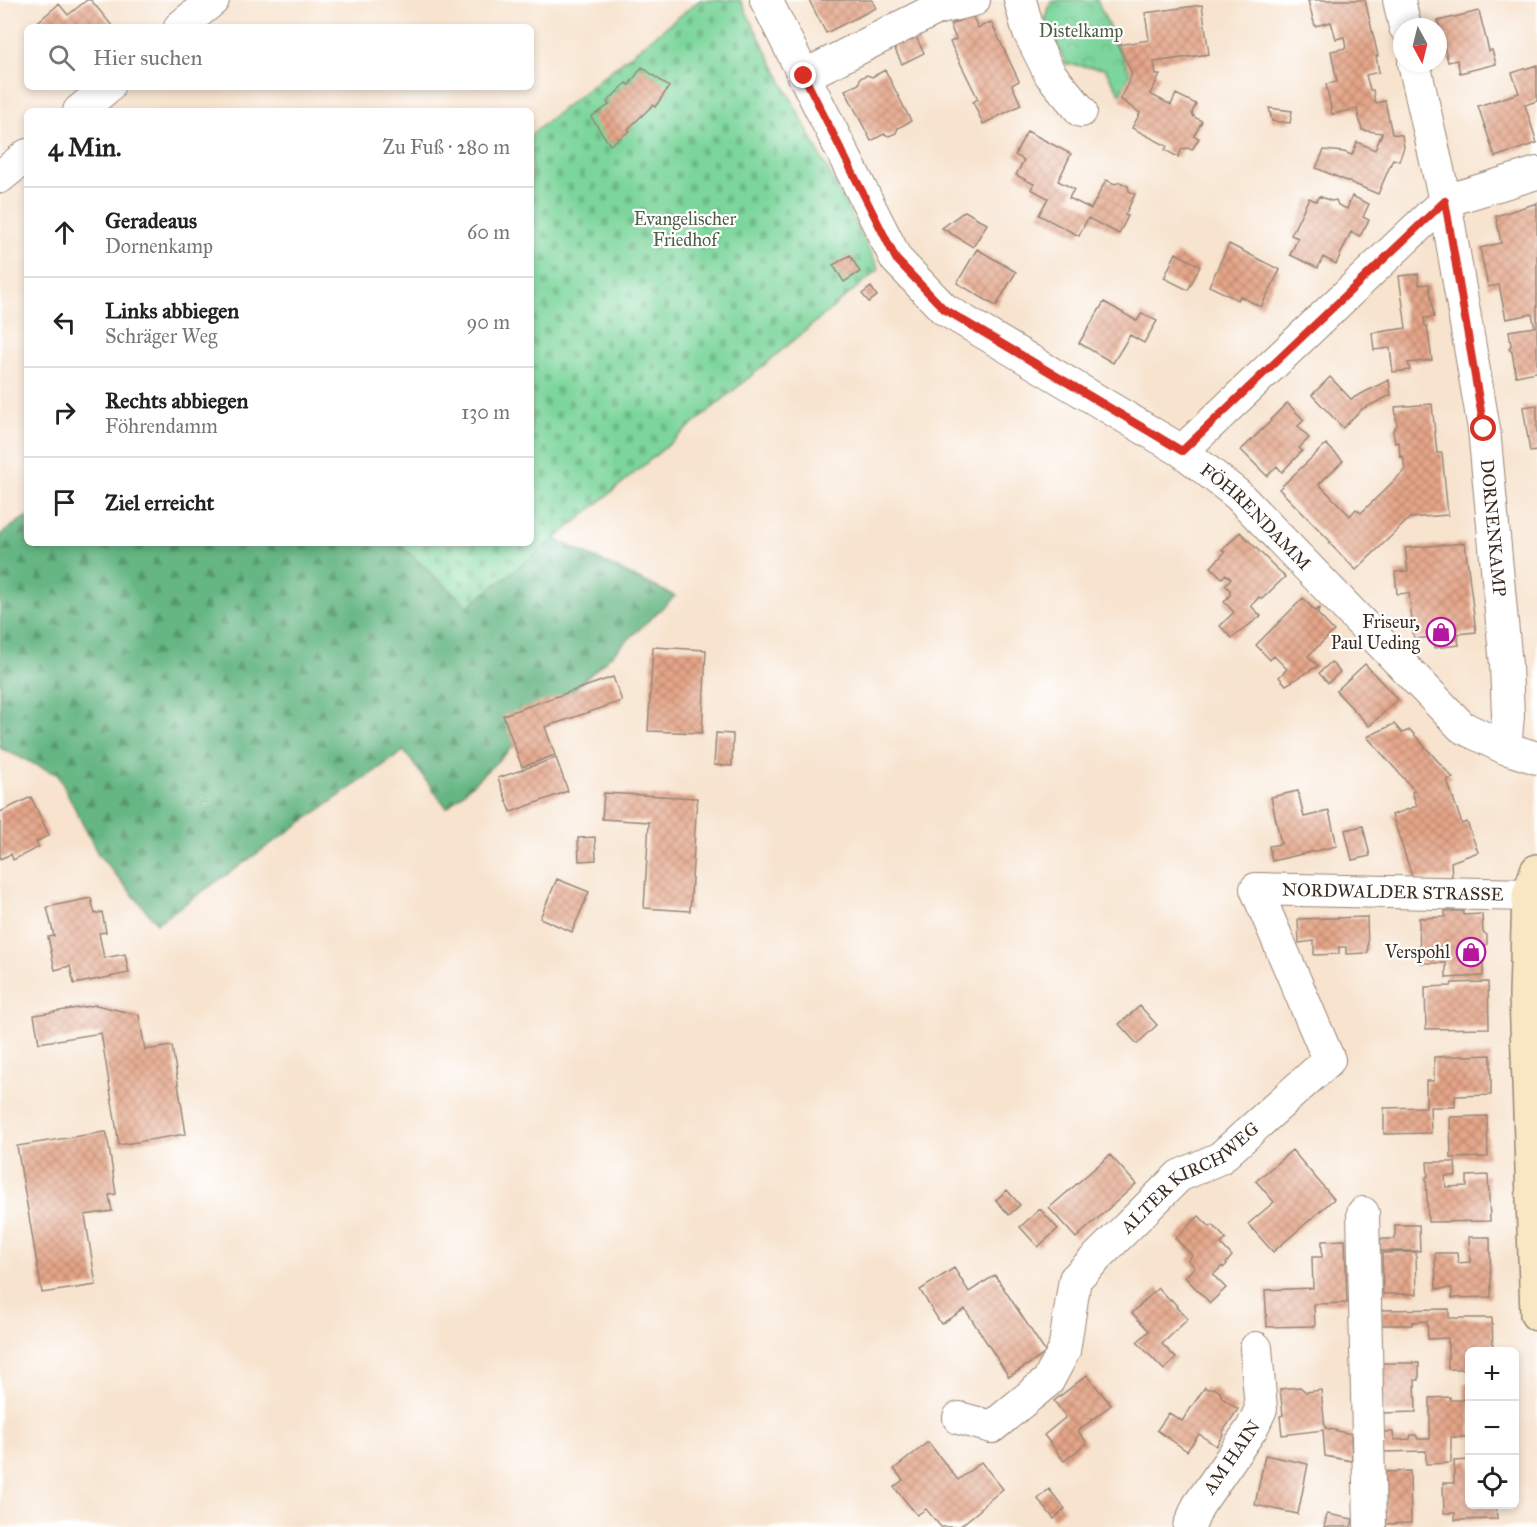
<!DOCTYPE html>
<html lang="de">
<meta charset="utf-8">
<style>
:root{--surface:#fff;--page:#f6f6f6;--text:#222;--muted:#767676;--line:#e0e0e0}
body{margin:0;font-family:"IM FELL Great Primer",serif;background:var(--page);color:var(--text)}
.controls{position:absolute;right:18px;bottom:18px;display:grid;overflow:hidden;border-radius:9px;box-shadow:0 3px 9px #0003}
.controls button{width:54px;height:54px;display:grid;place-items:center;padding:0;border:0;border-bottom:2px solid var(--line);background:var(--surface);color:var(--text);font:30px sans-serif}
.compass{position:absolute;left:1393px;top:18px;width:54px;height:54px;border-radius:50%;background:var(--surface);box-shadow:0 3px 9px #0003;rotate:173deg}
.stop{position:absolute;width:18px;height:18px;margin:-14px;border:4px solid #d93025;border-radius:50%;background:#fff}
.stop.end{background:#d93025;border-color:#fff;box-shadow:0 2px 6px #0008}
.list{margin:0;padding:0;list-style:none}
h2{display:flex;justify-content:space-between;align-items:center;height:78px;margin:0;padding:0 24px;font-size:26px}
h2 small{font-size:20px;font-weight:400;color:var(--muted)}
.list li{display:grid;grid-template-columns:39px 1fr auto;gap:18px;align-items:center;box-sizing:border-box;height:90px;padding:0 24px;border-top:2px solid var(--line)}
.list b{display:block;font-size:22px;white-space:nowrap}
.list p{margin:0;font-size:20px;white-space:nowrap;color:var(--muted)}
.list em{font-size:20px;font-style:normal;color:var(--muted)}
.icon{flex:none;width:33px;height:33px;fill:none;stroke:currentColor;stroke-width:2;stroke-linecap:round;stroke-linejoin:round}
.map{position:relative;flex:none;width:1537px;height:1527px;overflow:hidden}
.search{position:absolute;background:var(--surface);box-shadow:0 3px 9px #0003;left:24px;top:24px;width:510px;height:66px;display:flex;align-items:center;gap:15px;box-sizing:border-box;padding:0 21px;border-radius:9px;color:var(--muted);font-size:22px}
.panel{position:absolute;background:var(--surface);box-shadow:0 3px 9px #0003;left:24px;top:108px;width:510px;height:438px;border-radius:9px}
.map>svg:first-child{display:block}
</style>
<div class="map">
<svg width="1537" height="1527" viewBox="0 0 1537 1527">
<defs>
<pattern id="forest-firs" width="22" height="20" patternUnits="userSpaceOnUse" patternTransform="scale(1.5)"><rect width="22" height="20" fill="#65b683"/><path d="M5 1l3.5 6h-7zM16 11l3.5 6h-7z" fill="#54946b"/></pattern>
<pattern id="cemetery-stones" width="16" height="16" patternUnits="userSpaceOnUse" patternTransform="scale(1.5)"><rect width="16" height="16" fill="#7cd59b"/><path d="M2 7V4a2 2 0 0 1 4 0v3zM10 15v-3a2 2 0 0 1 4 0v3z" fill="#6cb785"/></pattern>
<pattern id="park-crowns" width="20" height="18" patternUnits="userSpaceOnUse" patternTransform="scale(1.5)"><rect width="20" height="18" fill="#7cd59b"/><path d="M2 6a3 3 0 1 1 6 0M12 15a3 3 0 1 1 6 0" fill="none" stroke="#6cb785"/></pattern>
<pattern id="building-cross-hatch" width="8" height="8" patternUnits="userSpaceOnUse" patternTransform="scale(1.5)"><rect width="8" height="8" fill="#e5a588"/><path d="M0 0l8 8M0 8l8-8" fill="none" stroke="#bb876f"/></pattern>
</defs>
<rect width="100%" height="100%" fill="#fff"/>
<filter id="ink" filterUnits="userSpaceOnUse"><feTurbulence type="fractalNoise" baseFrequency=".0167" numOctaves="2"/><feDisplacementMap in="SourceGraphic" scale="12" xChannelSelector="R" yChannelSelector="G"/><feConvolveMatrix kernelMatrix="1 2 1 2 8 2 1 2 1" color-interpolation-filters="sRGB"/></filter>
<filter id="wash" filterUnits="userSpaceOnUse"><feTurbulence type="fractalNoise" baseFrequency=".008" numOctaves="4" result="noise"/><feDisplacementMap in="SourceGraphic" scale="24" xChannelSelector="R" yChannelSelector="G"/><feGaussianBlur stdDeviation="1.35" result="paint"/><feColorMatrix in="noise" values="0 0 0 0 0 0 0 0 0 0 0 0 0 0 0 0 0 1.4 0 .05"/><feComposite in="paint" operator="in"/></filter>
<g filter="url(#wash)">
<rect width="100%" height="100%" fill="#f7e3ce"/>
<path fill="url(#forest-firs)" stroke="#507050" stroke-width="1.5" d="M27,516V543H398L468,606L555,539L675,596L447,808L404,751L157,923L98,854L58,775L0,748V535Z"/>
<path fill="url(#cemetery-stones)" stroke="#5c805c" stroke-width="1.5" d="M700,0H740L879,269L555,539L468,606L398,543H531V134Z"/>
<path fill="url(#park-crowns)" stroke="#5c805c" stroke-width="1.5" d="M1060,0H1097L1130,74L1120,94L1105,69L1066,64L1045,20L1051,2Z"/>
<g id="blocks">
<path fill="url(#building-cross-hatch)" d="M87,0H91L113,27H36L34,25L59,4L68,15Z
M809,0H872L876,8L826,33Z
M1313,0H1365L1378,56H1376L1379,72L1366,75L1370,90H1373L1375,103L1385,101L1392,134L1402,135L1404,147L1399,161L1393,159L1378,194L1316,168L1324,150L1344,152L1352,155L1357,142L1375,150L1382,133L1362,130L1357,109L1332,114L1326,84L1337,82L1331,51L1346,48L1344,37L1336,39L1331,22L1315,26L1308,1Z
M1202,5L1209,54L1154,62L1156,75H1160L1150,94L1171,105L1176,94L1196,104L1192,113L1194,117L1202,121L1194,136L1199,138L1192,150L1188,148L1182,149L1178,157L1165,150L1167,146L1132,128L1140,113L1120,99L1132,74L1118,45L1149,40L1145,13Z
M1479,11L1489,51L1492,50L1496,64L1460,73L1457,60L1448,62L1438,21Z
M972,15L978,28L991,22L1019,81L1012,85L1021,105L983,124L973,102L978,99L950,42L956,39L950,25Z
M915,35L924,53L902,64L893,45Z
M1537,65V101L1525,105L1537,143L1495,157L1478,106L1519,93L1512,73Z
M642,67L669,87L655,107L653,105L628,129L630,131L610,145L591,117L609,105L607,102L626,83L629,85Z
M885,70L911,121L898,128L896,133L889,136L884,134L871,141L845,90L859,84L860,78L867,75L872,77Z
M1269,108L1292,111L1290,123L1272,121Z
M1027,131L1071,154L1058,181L1074,189L1069,198L1091,209L1106,180L1115,184L1120,182L1128,186L1129,191L1135,194L1125,215L1128,216L1119,234L1088,218L1079,236L1039,215L1048,198L1031,189L1034,184L1016,175L1024,160L1015,155Z
M1319,196L1331,201L1336,200L1338,205L1347,209L1352,196L1369,204L1363,217L1369,220L1360,236L1351,232L1336,264L1323,257L1318,268L1290,255L1298,238L1291,235L1309,198L1316,201Z
M1537,203V372L1516,376L1512,352L1509,349L1511,345L1509,331L1535,327L1532,314L1506,319L1499,285L1488,287L1480,248L1501,243L1496,216Z
M965,211L987,224L973,247L942,228Z
M1229,244L1280,270L1261,307L1240,296L1238,300L1209,286Z
M977,249L1016,272L996,306L957,283Z
M1176,253L1200,266L1188,290L1164,278Z
M850,255L860,272L844,282L833,265Z
M1418,274L1419,285L1429,284L1434,317L1424,318L1425,326H1427L1432,360L1408,363L1410,370L1393,372L1390,348L1374,350L1372,333L1406,328L1399,276Z
M871,287L877,296L869,302L862,294Z
M1104,302L1137,321L1142,313L1157,321L1144,343L1130,335L1113,363L1079,343Z
M1330,377L1351,399L1389,380L1391,395L1362,409L1343,428L1312,395Z
M1287,403L1304,420L1298,426L1309,438L1299,448L1302,451L1282,472L1277,466L1267,476L1241,450L1271,421L1270,420Z
M1432,404L1437,453H1442L1448,515L1410,518L1356,570L1329,543L1331,542L1279,489L1326,444L1343,461L1319,484L1350,516L1356,509L1361,513L1405,470L1403,456L1400,457L1399,442L1395,443L1393,430L1397,425L1395,407Z
M1537,405V451L1530,452L1523,407Z
M1240,532L1285,577L1262,599L1259,597L1251,606L1261,616L1232,638L1220,626L1234,612L1224,602L1230,595V590L1225,585L1231,579L1226,574L1222,578L1211,567L1225,552L1222,550Z
M1465,543L1476,632L1457,634L1459,645L1434,648L1433,637L1414,639L1409,593L1397,594L1395,572L1408,571L1405,548Z
M1303,598L1315,611L1320,608V609L1317,613L1334,631L1308,656L1318,666L1286,685L1279,677L1287,669L1274,656L1270,660L1256,645Z
M653,647L706,650L702,733L648,731Z
M1331,662L1340,672L1328,683L1319,673Z
M1365,664L1398,700L1369,726L1336,691Z
M613,677L622,701L545,727L555,755L522,767L503,715Z
M1394,724L1402,733L1410,730L1453,778L1447,780L1462,824L1467,822L1478,852L1451,862L1452,877L1413,879L1392,815L1417,806L1412,792L1415,791L1367,737Z
M716,733L733,734L732,766L714,765Z
M556,758L568,791L511,812L498,778Z
M1298,791L1304,817L1329,811L1337,846L1272,861L1269,846L1281,844L1271,797Z
M604,793L697,798L690,911L644,908L649,822L602,819Z
M31,797L49,835L36,842L39,847L13,860L11,854L0,859V812Z
M1363,826L1370,856L1352,860L1345,830Z
M595,837L596,860L579,861L578,838Z
M557,879L589,892L572,932L540,918Z
M91,898L95,914L102,912L106,932L99,933L104,958L125,954L129,973L74,984L70,966L55,970L48,937L54,936L47,907Z
M1445,911H1463V915L1482,914L1483,932L1487,935V944L1483,948V976L1446,978V963H1420L1419,918L1445,917Z
M1367,917L1368,953L1346,954V947H1339V954L1314,955V941L1299,943L1298,919Z
M1488,982L1489,1028L1426,1029L1425,987L1451,986L1452,983Z
M96,1005L139,1015L145,1050L172,1046L186,1134L119,1145L101,1033L39,1043L34,1015Z
M1140,1006L1157,1025L1137,1044L1119,1024Z
M1491,1055V1095L1455,1096V1107H1430L1431,1133L1384,1134V1108L1426,1107V1081H1434V1057Z
M1487,1116L1488,1157L1451,1158L1450,1117Z
M104,1132H106L107,1134L116,1194L109,1195L112,1211L85,1215L96,1285L42,1293L17,1146Z
M1292,1150L1334,1199L1273,1252L1248,1224L1274,1202L1256,1181Z
M1110,1155L1136,1184L1076,1238L1049,1208Z
M1427,1162H1455L1456,1176H1445L1446,1187L1467,1186V1176L1488,1175L1490,1221L1428,1222L1426,1177L1428,1176Z
M1007,1190L1020,1205L1009,1215L996,1200Z
M1040,1209L1058,1229L1038,1247L1020,1227Z
M1199,1216L1210,1227L1213,1225L1226,1239L1221,1244L1232,1256L1226,1263L1227,1264L1223,1268L1222,1266L1213,1275L1226,1288L1210,1303L1185,1277L1195,1267L1188,1260L1192,1255L1175,1238Z
M1395,1225H1419L1420,1251H1380V1239H1395Z
M1469,1237H1490L1491,1297L1452,1298V1288L1436,1289L1435,1253H1457L1458,1263L1470,1262Z
M1345,1240L1347,1303L1314,1304L1315,1326L1267,1327L1265,1290L1313,1288L1312,1257H1322V1241Z
M1416,1252L1417,1294H1383L1382,1253Z
M954,1268L969,1292L995,1275L1046,1353L1009,1377L965,1309L941,1324L920,1290Z
M1158,1288L1170,1301L1171,1299L1177,1306L1176,1307L1188,1319L1162,1344L1176,1358L1164,1370L1137,1342L1149,1331L1132,1313Z
M1449,1309V1318H1492L1493,1352H1470V1369H1448V1338L1428,1339L1427,1321L1412,1322V1325H1381V1310Z
M1382,1363H1419V1380H1415L1416,1412L1383,1413Z
M1087,1375L1111,1405L1078,1431L1087,1443L1064,1461L1044,1435L1066,1417L1054,1401Z
M1464,1383H1470V1437H1451V1463L1426,1464V1451L1384,1452V1432H1393L1394,1440L1410,1439L1411,1435H1416L1418,1439H1430V1398L1450,1397V1400H1465Z
M1205,1387L1208,1389L1214,1388L1220,1392L1222,1398L1238,1409L1222,1433L1223,1435L1216,1446L1199,1434L1187,1451L1157,1430L1169,1413L1182,1421Z
M1300,1387L1306,1392L1321,1390L1325,1428L1351,1434L1352,1461L1325,1456L1323,1430L1282,1435L1280,1416L1283,1415L1280,1389Z
M928,1442L958,1480L981,1462L1003,1489L980,1508L981,1509L959,1527H941L926,1509L917,1515L894,1487L903,1480L894,1469Z
M1265,1455L1308,1464L1298,1514L1255,1505Z
M1470,1460V1504H1496L1497,1519L1455,1520V1513H1444L1443,1483H1454V1461Z
M1410,1471L1411,1523L1386,1524L1385,1472Z
M1049,1489L1065,1509L1054,1519L1038,1499Z
M1327,1514L1353,1519L1351,1527H1324Z"/>
</g>
</g>
<g filter="url(#ink)">
<use href="#blocks" fill-opacity="0" stroke="#998676" stroke-width="1.5"/>
<g fill="none" stroke-linecap="round" stroke-linejoin="round">
<g stroke="#998676" stroke-width="34">
<g id="minor">
<path id="s1" d="M766,0L896,259L944,309L1182,451L1238,495L1462,727L1505,748L1537,758"/>
<path d="M1020,0L1028,30L1050,74L1081,111"/>
<path d="M1399,0L1405,27"/>
<path d="M180,27L213,0"/>
<path id="s2" d="M1414,63L1445,201L1484,429L1506,665L1508,716L1505,748"/>
<path d="M804,76L936,9L974,0"/>
<path d="M79,111L108,87"/>
<path d="M0,177L27,155"/>
<path d="M1182,451L1445,201L1537,173"/>
<path d="M1363,1213L1370,1527"/>
<path id="s3" d="M959,1418L992,1427L1048,1381L1064,1351L1075,1279L1179,1176L1220,1158L1329,1060L1256,889L1529,895"/>
<path id="s4" d="M1189,1527L1198,1506L1252,1428L1261,1409L1256,1348"/>
</g>
</g>
<g stroke="#998676" stroke-width="36">
<path id="secondary" d="M1537,871L1529,895L1526,996L1537,1314"/>
</g>
<use href="#minor" stroke="#fff" stroke-width="32"/>
<use href="#secondary" stroke="#f9e7c3" stroke-width="33"/>
</g>
</g>
<g fill="none" stroke-linecap="round" stroke-linejoin="round" filter="url(#ink)">
<path stroke="#d93025" stroke-width="8" d="M804,76L896,259L944,309L1182,451L1445,201L1484,429"/>
</g>
<defs>
<g id="shop-ring" transform="scale(1.5)"><circle r="9.5" fill="#fff" stroke="#b5179e" stroke-width="1.5"/><path d="M-5-2.5h2.3a2.7 3.5 0 0 1 5.4 0H5L5.5 6h-11ZM-1.5-2.5h3a1.5 2.3 0 0 0-3 0Z" fill="#b5179e"/></g>
</defs>
<g fill-rule="evenodd">
<use href="#shop-ring" x="1441" y="632"/>
<use href="#shop-ring" x="1471" y="952"/>
</g>
<g text-anchor="middle" dominant-baseline="central" stroke-width="4.5" stroke-linejoin="round" paint-order="stroke">
<g font-size="18" fill="#4e5d44" stroke="#fff">
<text x="1081" y="31">Distelkamp</text>
<text x="685" y="219">Evangelischer<tspan x="685" dy="21">Friedhof</tspan></text>
</g>
<g font-size="18" fill="#3b2a1e" stroke="#fff">
<text stroke="none"><textPath href="#s1" startOffset="735">FÖHRENDAMM</textPath></text>
<text stroke="none"><textPath href="#s2" startOffset="472">DORNENKAMP</textPath></text>
<text stroke="none"><textPath href="#s3" startOffset="874">NORDWALDER STRASSE</textPath></text>
<text stroke="none"><textPath href="#s3" startOffset="368">ALTER KIRCHWEG</textPath></text>
<text stroke="none"><textPath href="#s4" startOffset="82">AM HAIN</textPath></text>
</g>
<g font-size="18" fill="#3b2a1e" stroke="#fff" text-anchor="end">
<text x="1420" y="622">Friseur,<tspan x="1420" dy="21">Paul Ueding</tspan></text>
<text x="1450" y="952">Verspohl</text>
</g>
</g>
</svg>
<div class="controls">
<button>+</button>
<button>−</button>
<button><svg class="icon" aria-label="locate" viewBox="0 0 24 24"><circle cx="12" cy="12" r="6"/><path d="M12 2v4M12 18v4M2 12h4M18 12h4"/></svg></button>
</div>
<svg class="compass" viewBox="-18 -18 36 36"><path d="M0-13l5 13h-10z" fill="#e53935"/><path d="M0 13l5-13h-10z" fill="#767676"/></svg>
<div class="stop" style="left:1484px;top:429px"></div>
<div class="stop end" style="left:804px;top:76px"></div>
<div class="search"><svg class="icon" aria-label="search" viewBox="0 0 24 24"><circle cx="10" cy="10" r="6"/><path d="M15 15l6 6"/></svg>Hier suchen</div>
<section class="panel">
<h2>4 Min.<small>Zu Fuß · 280 m</small></h2>
<ul class="list">
<li><svg class="icon" aria-label="ahead" viewBox="0 0 24 24"><path d="M12 20V5M6 11l6-6 6 6"/></svg><div><b>Geradeaus</b><p>Dornenkamp</p></div><em>60 m</em></li>
<li><svg class="icon" aria-label="left" viewBox="0 0 24 24"><path d="M17 20v-9H6M10 6l-5 5 5 5"/></svg><div><b>Links abbiegen</b><p>Schräger Weg</p></div><em>90 m</em></li>
<li><svg class="icon" aria-label="right" viewBox="0 0 24 24"><path d="M7 20v-9h11M14 6l5 5-5 5"/></svg><div><b>Rechts abbiegen</b><p>Föhrendamm</p></div><em>130 m</em></li>
<li><svg class="icon" aria-label="arrive" viewBox="0 0 24 24"><path d="M6 21V4h12l-3 4 3 4H6"/></svg><div><b>Ziel erreicht</b></div></li>
</ul>
</section>
</div>
